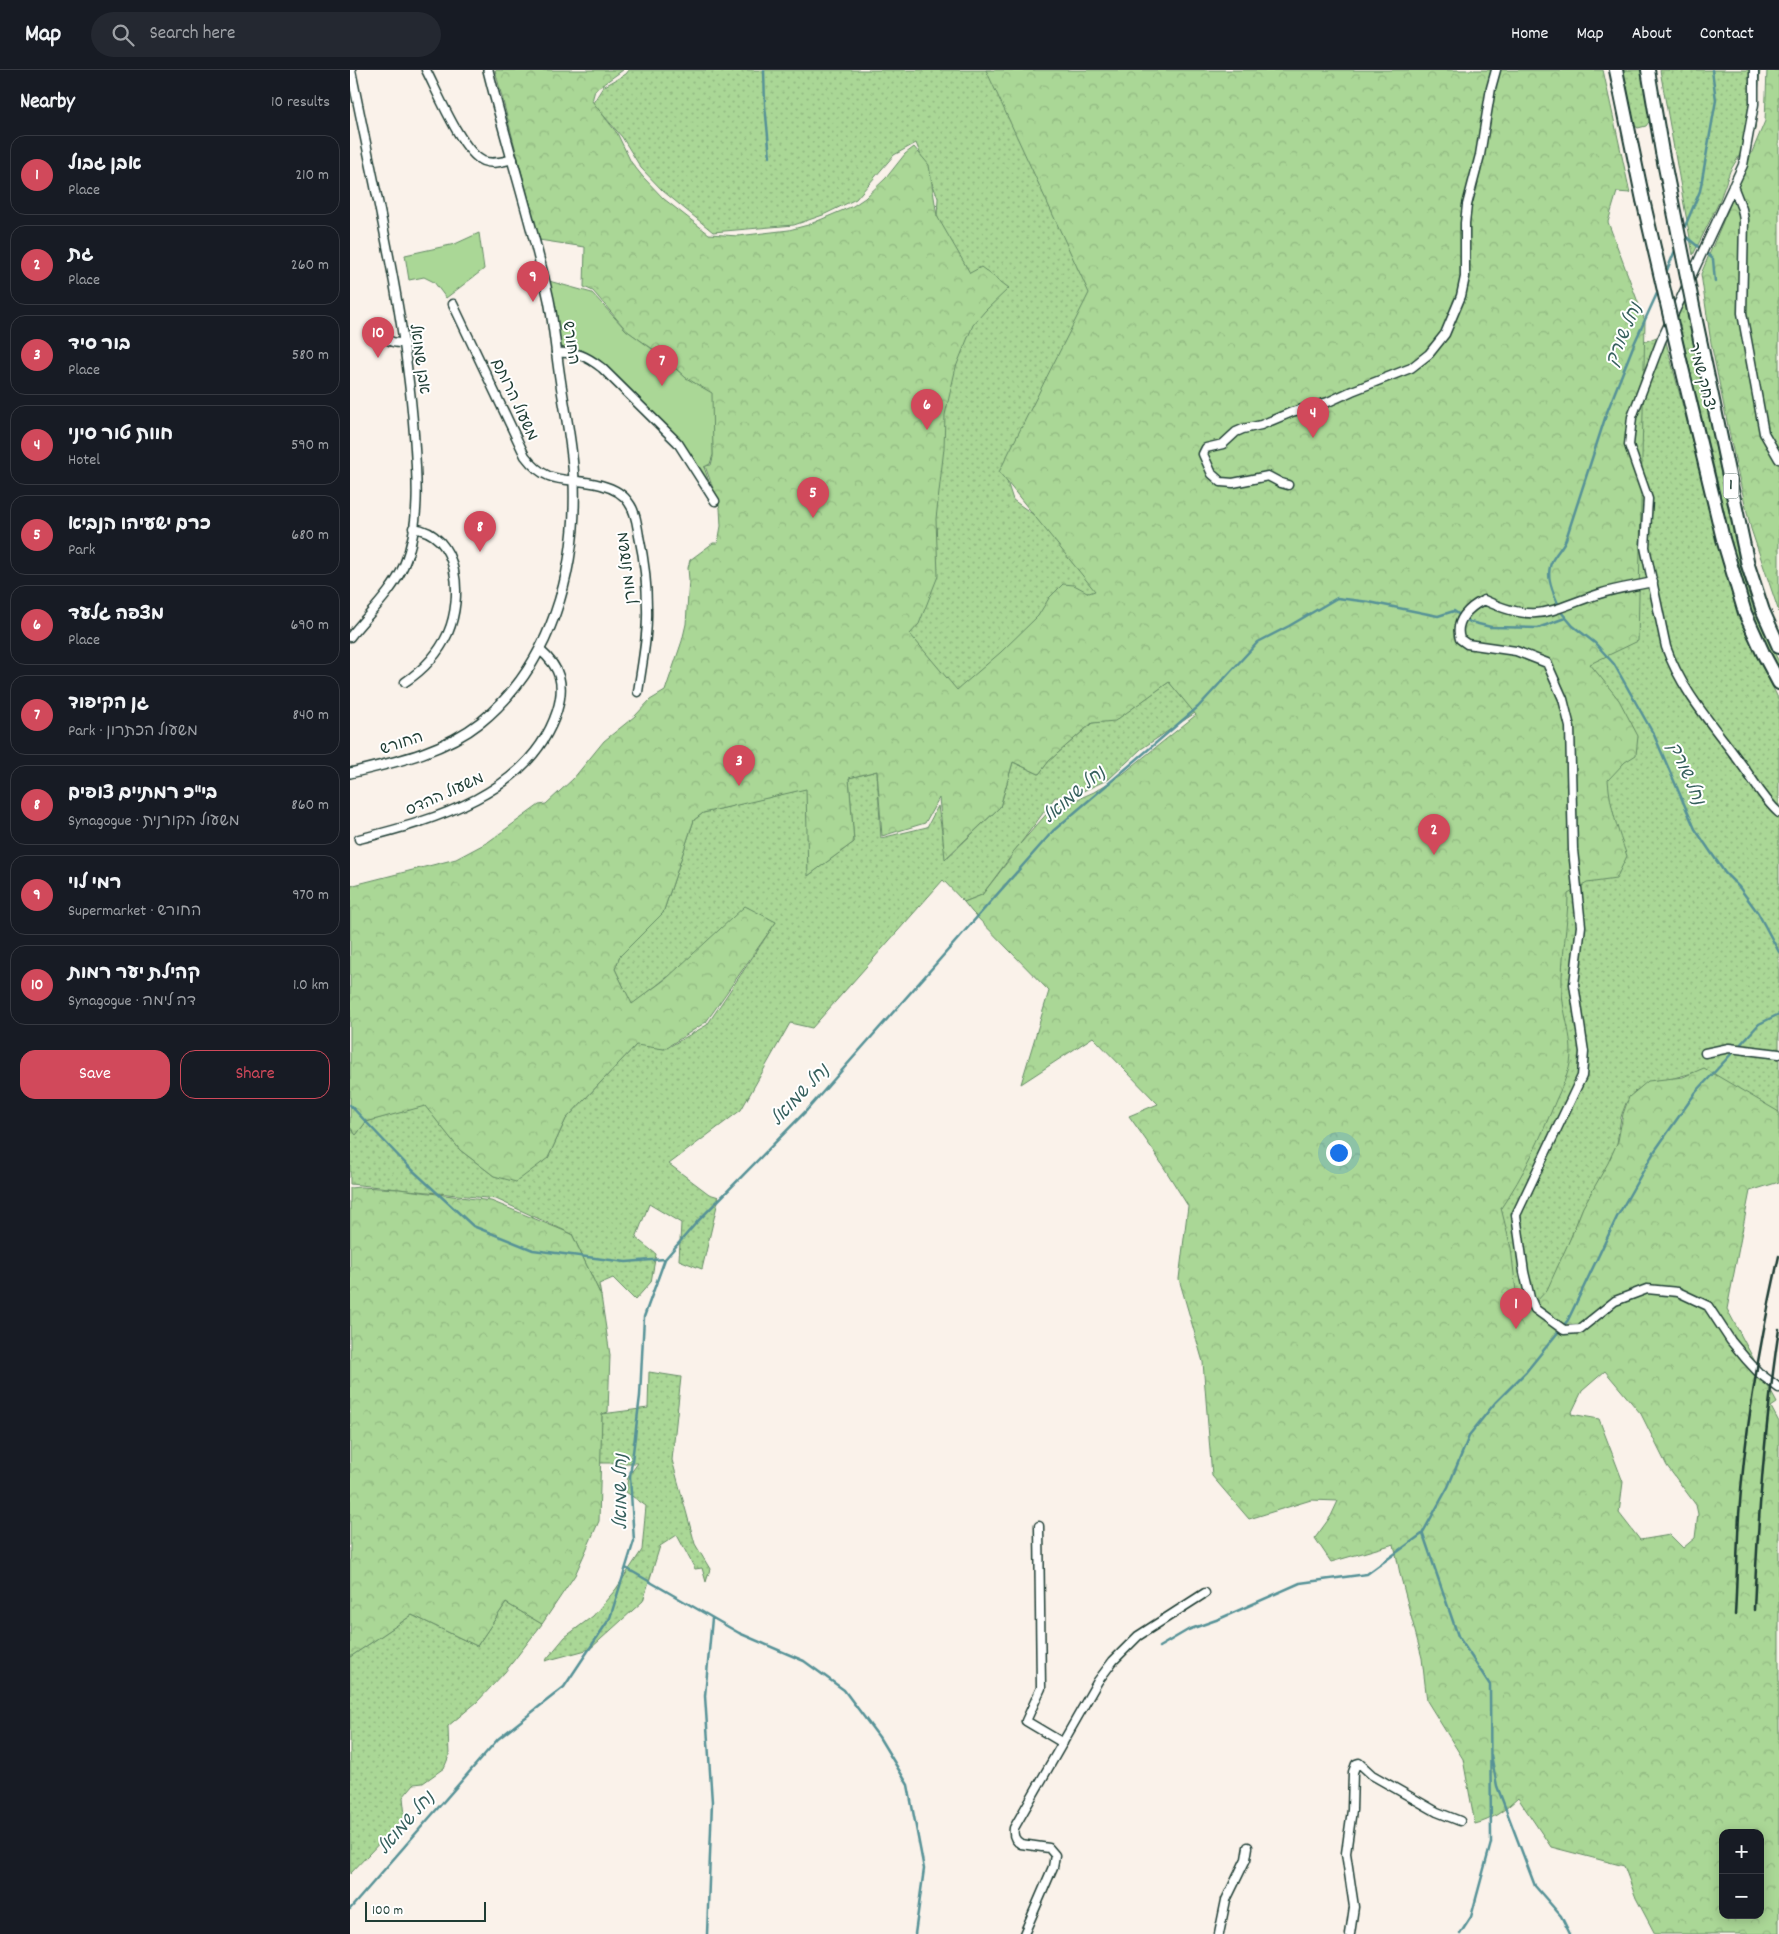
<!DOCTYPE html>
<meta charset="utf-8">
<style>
:root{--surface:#171b24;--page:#242831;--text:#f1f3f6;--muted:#9ea1a6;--line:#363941;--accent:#d1495b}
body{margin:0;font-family:Dekko,"Playpen Sans Hebrew",sans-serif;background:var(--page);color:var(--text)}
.controls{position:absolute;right:15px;bottom:15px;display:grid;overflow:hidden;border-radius:10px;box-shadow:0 2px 12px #0003}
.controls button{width:45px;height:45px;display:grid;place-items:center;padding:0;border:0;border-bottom:1px solid var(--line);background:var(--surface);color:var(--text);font:25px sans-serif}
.scale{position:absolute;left:15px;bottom:12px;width:121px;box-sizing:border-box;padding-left:5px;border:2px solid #1f3d34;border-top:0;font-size:14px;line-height:18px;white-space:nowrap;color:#1f3d34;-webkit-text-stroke:4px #fff;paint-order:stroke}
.you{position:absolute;left:988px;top:1082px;width:18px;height:18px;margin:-12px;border:4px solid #fff;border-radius:50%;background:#1a73e8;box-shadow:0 0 0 8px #1a73e833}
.badge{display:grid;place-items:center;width:32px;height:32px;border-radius:50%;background:var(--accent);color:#fff;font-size:16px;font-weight:700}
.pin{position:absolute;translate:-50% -41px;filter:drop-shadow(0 1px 2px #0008)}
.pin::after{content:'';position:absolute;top:26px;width:18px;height:15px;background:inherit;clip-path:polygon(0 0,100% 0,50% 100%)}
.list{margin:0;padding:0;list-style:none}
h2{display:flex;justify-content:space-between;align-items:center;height:65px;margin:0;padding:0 20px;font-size:21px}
h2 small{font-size:16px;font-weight:400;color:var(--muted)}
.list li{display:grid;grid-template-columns:32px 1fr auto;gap:15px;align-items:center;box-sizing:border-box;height:80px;margin:0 10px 10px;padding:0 10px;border:1px solid var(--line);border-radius:15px}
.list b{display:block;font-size:19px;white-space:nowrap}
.list p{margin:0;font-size:16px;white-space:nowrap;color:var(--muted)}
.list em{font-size:16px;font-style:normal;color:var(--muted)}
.actions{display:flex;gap:10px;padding:15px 20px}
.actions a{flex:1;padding:11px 0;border:1px solid var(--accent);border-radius:15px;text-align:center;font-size:18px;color:var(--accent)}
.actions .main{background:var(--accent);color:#fff}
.icon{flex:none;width:28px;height:28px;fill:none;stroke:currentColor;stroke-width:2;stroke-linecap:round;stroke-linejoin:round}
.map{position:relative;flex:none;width:1429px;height:1864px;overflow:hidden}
header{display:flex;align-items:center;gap:30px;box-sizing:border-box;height:70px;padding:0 25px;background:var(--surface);border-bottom:1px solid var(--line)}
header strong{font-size:24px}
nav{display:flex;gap:28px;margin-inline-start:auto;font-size:18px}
.search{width:350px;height:45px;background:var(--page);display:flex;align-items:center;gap:12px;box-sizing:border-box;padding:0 18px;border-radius:28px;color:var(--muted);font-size:19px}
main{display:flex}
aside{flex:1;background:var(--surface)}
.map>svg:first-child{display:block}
</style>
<header>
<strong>Map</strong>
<div class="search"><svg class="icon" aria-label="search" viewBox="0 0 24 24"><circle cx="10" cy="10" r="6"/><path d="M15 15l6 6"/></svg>Search here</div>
<nav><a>Home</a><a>Map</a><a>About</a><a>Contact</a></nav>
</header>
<main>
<aside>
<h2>Nearby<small>10 results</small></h2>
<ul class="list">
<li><span class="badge">1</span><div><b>אבן גבול</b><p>Place</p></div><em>210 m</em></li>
<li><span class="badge">2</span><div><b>גת</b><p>Place</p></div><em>260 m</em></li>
<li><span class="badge">3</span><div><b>בור סיד</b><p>Place</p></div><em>580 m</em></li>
<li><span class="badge">4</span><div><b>חוות טור סיני</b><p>Hotel</p></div><em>590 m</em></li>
<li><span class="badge">5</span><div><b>כרם ישעיהו הנביא</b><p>Park</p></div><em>680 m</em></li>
<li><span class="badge">6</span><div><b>מצפה גלעד</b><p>Place</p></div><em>690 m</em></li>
<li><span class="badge">7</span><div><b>גן הקיפוד</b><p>Park · משעול הכתרון</p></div><em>840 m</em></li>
<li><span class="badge">8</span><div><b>בי&quot;כ רמתיים צופים</b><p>Synagogue · משעול הקורנית</p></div><em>860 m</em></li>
<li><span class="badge">9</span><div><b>רמי לוי</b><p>Supermarket · החורש</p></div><em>970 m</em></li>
<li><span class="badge">10</span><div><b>קהילת יער רמות</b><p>Synagogue · דה לימה</p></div><em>1.0 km</em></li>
</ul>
<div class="actions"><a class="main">Save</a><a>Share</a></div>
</aside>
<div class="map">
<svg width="1429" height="1864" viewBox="0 0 1429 1864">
<defs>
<pattern id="grass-dots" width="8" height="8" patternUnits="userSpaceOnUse" patternTransform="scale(1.25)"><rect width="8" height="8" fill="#aad796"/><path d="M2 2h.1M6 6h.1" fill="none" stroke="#92b982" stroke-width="1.8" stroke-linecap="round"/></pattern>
<pattern id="forest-crowns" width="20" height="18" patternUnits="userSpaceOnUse" patternTransform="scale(1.25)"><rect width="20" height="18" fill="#aad796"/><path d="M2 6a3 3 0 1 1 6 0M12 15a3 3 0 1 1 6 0" fill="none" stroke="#92b982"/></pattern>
</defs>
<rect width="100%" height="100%" fill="#faf2ea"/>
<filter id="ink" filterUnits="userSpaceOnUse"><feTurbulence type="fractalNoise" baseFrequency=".02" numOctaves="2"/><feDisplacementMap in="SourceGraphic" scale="10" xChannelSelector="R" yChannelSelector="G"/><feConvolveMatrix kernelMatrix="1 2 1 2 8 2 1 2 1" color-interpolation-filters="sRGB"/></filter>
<g filter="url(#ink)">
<path fill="url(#grass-dots)" stroke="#648a65" d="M279,0H641L745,223L653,399L663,430L733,480L767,526L621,628L587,615L553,590L580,278L588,128L566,73L544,85L506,129L473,145L444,155L363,162L313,121L291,98L272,67L243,33L253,17L276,4Z
M1269,0H1292L1301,49L1296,56L1288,58L1282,54Z
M1310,0H1410L1405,60L1380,101L1369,132L1343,185Z
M1335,231L1390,495L1405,543L1429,592V601L1419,583L1397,533L1385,491L1365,402L1327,247Z
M1314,264L1378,509L1394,559L1429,630V1049L1350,1001L1294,1016L1285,1021L1276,1033L1271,1047L1267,1074L1261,1090L1232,1140L1198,1224L1167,1246L1141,1131L1202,929L1230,587L1287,275Z
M819,612L845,643L791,679L759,709L718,728L705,727L632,825L614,832L593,810L462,958L440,953L391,1040L319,1094L359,1124L369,1127L352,1199L329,1190L331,1153L299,1134L286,1168L306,1184L301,1212L285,1230L263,1208L249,1214L251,1226L222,1164L146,1129L0,1114V1057L6,1065L16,1052L75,1035L110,1080L144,1106L198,1088L216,1049L287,974L315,979L357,955L426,852L316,908L282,935L265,899L270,886L313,843L344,750L353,743L457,718L459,805L504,772L499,708L527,701L531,768L577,757L588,736L596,789L650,737L663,692L689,704L699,691L742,653L765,650Z
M299,1302L331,1307L322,1390L345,1474L360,1499L356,1512L352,1498L345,1499L327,1465L310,1476L293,1531L240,1579L195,1591L215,1567L243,1546L266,1519L292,1480L296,1436L276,1422L278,1407L288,1393H250L252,1344L298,1338Z
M156,1533L192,1554L155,1602L127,1632L98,1656L99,1686L94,1698L73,1713L64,1714L53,1727L55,1746L0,1804V1587L62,1545L127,1576Z"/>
<path fill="url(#forest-crowns)" stroke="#648a65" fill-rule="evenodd" d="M145,0H273L245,20L242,31L267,63L281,92L293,107L314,129L359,164L388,166L439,160L458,155L503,136L515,128L536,108L555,84L564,77L579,95L587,146L620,203L631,197L659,218L635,241L623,255L606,297L595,345L594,378L586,449L588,506L569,554L560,564L607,620L651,582L688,546L699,528L713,514L724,515L739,523L745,521L649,402L739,223L636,0H1253L1280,123L1267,122L1258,152L1295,251L1288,571L1240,594L1269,630L1288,666L1286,685L1275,692L1258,710C1260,737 1268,761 1277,786L1266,809L1237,813L1218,824C1218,856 1211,887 1212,919C1212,946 1226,971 1219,998C1216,1009 1211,1019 1206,1030C1191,1067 1174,1105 1151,1138L1161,1178L1167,1230L1174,1245L1197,1220L1221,1167L1233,1137L1258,1093L1268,1071L1273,1044L1279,1027L1298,1011L1333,1007L1354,998L1429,1042V1112L1400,1121L1377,1239L1427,1333L1421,1337L1429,1352V1864H1305L1286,1828L1274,1796L1201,1777L1168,1728C1155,1740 1142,1750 1125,1754L1113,1689L1077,1631L1072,1588L1050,1504L1044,1474L981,1492L965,1468L981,1446L988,1431L961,1430L899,1449L862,1406L853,1292L829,1209L838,1136L803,1080L779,1046L808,1034L743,967L671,1014L699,921L622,842L614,832L632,825L662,786L663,782L708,731L719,733L744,722L774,703L846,645L819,612L765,651L742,653L699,691L689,704L663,692L650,737L595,789L589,728L575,753L532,766L527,701L499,708L504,772L458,806L456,719L353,743L344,750L313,843L270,886L265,899L282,934L317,908L395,836L426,852L356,952L314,979L286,975L216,1049L198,1088L166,1112L144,1106L110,1080L75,1036L16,1052L6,1065L0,1057V816L106,789L138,772L189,735L196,734L223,709L254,671L285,646L300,630L315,621L332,571L336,554L339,510L338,498L340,490L363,473H368L371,456L370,438L355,396L361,395L363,387L361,323L336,308L310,284L277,261L243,221L234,217L235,177L189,170ZM1255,1301L1291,1344L1317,1396L1346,1435L1348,1444L1345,1468L1333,1478L1320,1465L1290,1470L1269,1443L1273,1412L1249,1349L1221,1344L1232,1321ZM1373,1763H1410V1845H1373Z
M1417,0H1429V542L1401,459L1386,395L1361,273L1351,204L1415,51Z
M10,1117L49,1119L141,1131L222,1164L251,1226L260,1285L258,1342L252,1344L249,1451L225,1505L192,1554L156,1533L127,1576L62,1545L0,1587V1118Z"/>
<path fill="#aad796" stroke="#648a65" d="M129,163L134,199L96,228L84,212L74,207L59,210L55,185L105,174Z
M199,211L242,223L276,260L309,284L336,308L362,323L363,385L360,394L354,397L364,426L328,368L250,292L234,281L211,277Z"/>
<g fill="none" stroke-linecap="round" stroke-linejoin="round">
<path stroke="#579297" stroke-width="2.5" d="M414,0L415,35L420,87
M1333,161L1350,121L1366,30L1362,0
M1334,165L1351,179
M1355,182L1363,189L1365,212
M1315,205L1326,178
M1209,536C1202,520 1193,502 1205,486C1209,480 1213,476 1216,469L1257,342L1284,274L1309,219
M1211,542L1223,556L1245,573L1264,594L1304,665L1345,759L1375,803L1389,817L1408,843L1429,882
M1388,977L1409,954L1429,944
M0,1035L57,1095L123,1156L183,1180L276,1192L315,1189
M1073,1464L1108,1566L1140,1615L1141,1773L1121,1847L1110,1864
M276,1498L389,1563L454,1591L494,1620L529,1667L558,1715L574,1799L565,1864
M809,1577L838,1560L869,1549L950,1513L1017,1504L1072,1464L1098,1417L1120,1364L1145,1333L1176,1302L1218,1250L1267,1147L1304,1082L1346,1022L1384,981
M1141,1685L1147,1716L1185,1816L1211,1846L1220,1864
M0,1839L148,1669L214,1617L260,1548L284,1471L280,1407L290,1326L294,1247L315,1189L347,1152L457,1040L703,761L848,637L908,572L939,556L987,528L1019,532L1088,546L1104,541L1120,552L1141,557L1188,558L1215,548
M357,1864L362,1732L355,1626L362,1548"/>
<g stroke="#1f3d34" stroke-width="11">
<path id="minor" d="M76,0C87,21 112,82 133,91C143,95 154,91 163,89
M1404,0V34L1393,95L1311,271L1282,347L1279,375L1298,429L1295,477L1316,577C1331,620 1362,654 1389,691C1403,709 1412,728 1429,743
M1383,116L1392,139L1394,150L1392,243L1414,363L1429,389
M103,234L175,386C199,418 218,406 251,415C262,418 273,423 279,433C286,442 287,455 289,466C294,489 297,513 297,538C298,566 292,594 288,622
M27,259C35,269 40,274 54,273
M206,283C228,282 235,285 252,298L328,373L365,431
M938,415L931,413L918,406L883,413L871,412L862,404L853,384L856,378L873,374L886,362L893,359L911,355L942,342L978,332L1002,321L1061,298L1079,284L1095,264L1111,226L1115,207V153L1117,135L1130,85L1141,18L1146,0
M1303,512C1285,516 1267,518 1249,524C1199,540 1188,555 1134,530C1119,537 1104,551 1110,569L1117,574L1166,581L1197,593L1213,629L1220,657L1223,780L1231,856L1224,914L1234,982L1232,1006L1166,1145L1174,1202L1180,1228L1185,1239L1214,1260L1230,1259L1265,1231L1297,1219L1328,1222L1358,1236L1381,1271L1396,1289L1409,1303L1429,1318
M0,567C18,544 42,523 54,495C71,455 67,406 64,364C55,241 25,121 1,0
M55,612C73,600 89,583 98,563C113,528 110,464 63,458
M9,769C84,750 180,724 207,641C215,615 211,598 190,580
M1355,983L1379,978L1429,984
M689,1456L691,1618L676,1651L713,1673
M674,1864L703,1797L705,1785L699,1778L671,1774C664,1770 663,1765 664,1758L748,1611L763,1591L788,1566L855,1523
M869,1864L876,1830L896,1789L898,1777
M1000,1864L1004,1837L996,1783L1002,1740L1003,1702L1006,1694L1009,1693L1022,1705L1087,1742L1110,1751"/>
</g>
<g stroke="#1f3d34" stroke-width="12">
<path id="tertiary" d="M0,703C46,692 93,682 131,652C202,594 227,500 224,412C223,377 215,342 210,308C206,282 204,256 199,230C182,152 157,77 138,0"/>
</g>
<g stroke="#1f3d34" stroke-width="16">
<path id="trunk" d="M1266,0L1293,130
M1298,0L1312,82
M1346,251L1398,495L1413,541L1429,577
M1331,294L1373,469L1395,543L1413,583L1429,613"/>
</g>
<use href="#minor" stroke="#fff" stroke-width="8"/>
<use href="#tertiary" stroke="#fff" stroke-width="9"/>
<use href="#trunk" stroke="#fff" stroke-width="12"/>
<path stroke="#1f3d34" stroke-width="2.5" d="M1404,1540C1408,1446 1415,1352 1429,1259
M1385,1545C1387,1512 1387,1478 1389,1445C1395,1358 1410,1271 1429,1186"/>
<g stroke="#1f3d34" stroke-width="16" stroke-linecap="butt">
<path id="trunk-bridge" d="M1312,82L1346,251
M1293,130L1331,294"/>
</g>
<use href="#trunk-bridge" stroke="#fff" stroke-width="12"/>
</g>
</g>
<g text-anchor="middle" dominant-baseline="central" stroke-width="4" stroke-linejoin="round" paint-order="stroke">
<rect fill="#fff" stroke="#627771" stroke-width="1" x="1373.5" y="403.5" width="15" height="25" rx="4"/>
<g font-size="15" font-weight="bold" fill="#1f3d34">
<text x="1381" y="416">1</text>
</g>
<g font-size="16" fill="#1f3d34" stroke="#fff">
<text transform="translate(220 273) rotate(82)">החורש</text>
<text transform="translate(69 289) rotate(82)">אבן שמואל</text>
<text transform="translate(1351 307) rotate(76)">יצחק שמיר</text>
<text transform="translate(164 330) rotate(65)">משעול הרותם</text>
<text transform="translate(278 498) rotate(-97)">משעול מורן</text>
<text transform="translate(52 674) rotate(-18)">החורש</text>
<text transform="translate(95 725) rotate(-24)">משעול ההדס</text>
</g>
<g font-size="18" font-style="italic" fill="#36605d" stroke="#fff">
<text transform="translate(1275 265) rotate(-67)">נחל שורק</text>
<text transform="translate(1335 704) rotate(66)">נחל שורק</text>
<text transform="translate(725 726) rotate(-41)">נחל שמואל</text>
<text transform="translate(451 1026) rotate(-47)">נחל שמואל</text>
<text transform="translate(272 1422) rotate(-90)">נחל שמואל</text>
<text transform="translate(57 1754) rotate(-49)">נחל שמואל</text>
</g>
</g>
</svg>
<div class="controls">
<button>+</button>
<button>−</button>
</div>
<div class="scale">100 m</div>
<div class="you"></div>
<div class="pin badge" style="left:1166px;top:1259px">1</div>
<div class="pin badge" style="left:1084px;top:785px">2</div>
<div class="pin badge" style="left:389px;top:716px">3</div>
<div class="pin badge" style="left:963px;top:368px">4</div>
<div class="pin badge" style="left:463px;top:448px">5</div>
<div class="pin badge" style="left:577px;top:360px">6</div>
<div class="pin badge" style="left:312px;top:316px">7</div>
<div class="pin badge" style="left:130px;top:482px">8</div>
<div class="pin badge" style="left:183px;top:232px">9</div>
<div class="pin badge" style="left:28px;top:288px">10</div>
</div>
</main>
